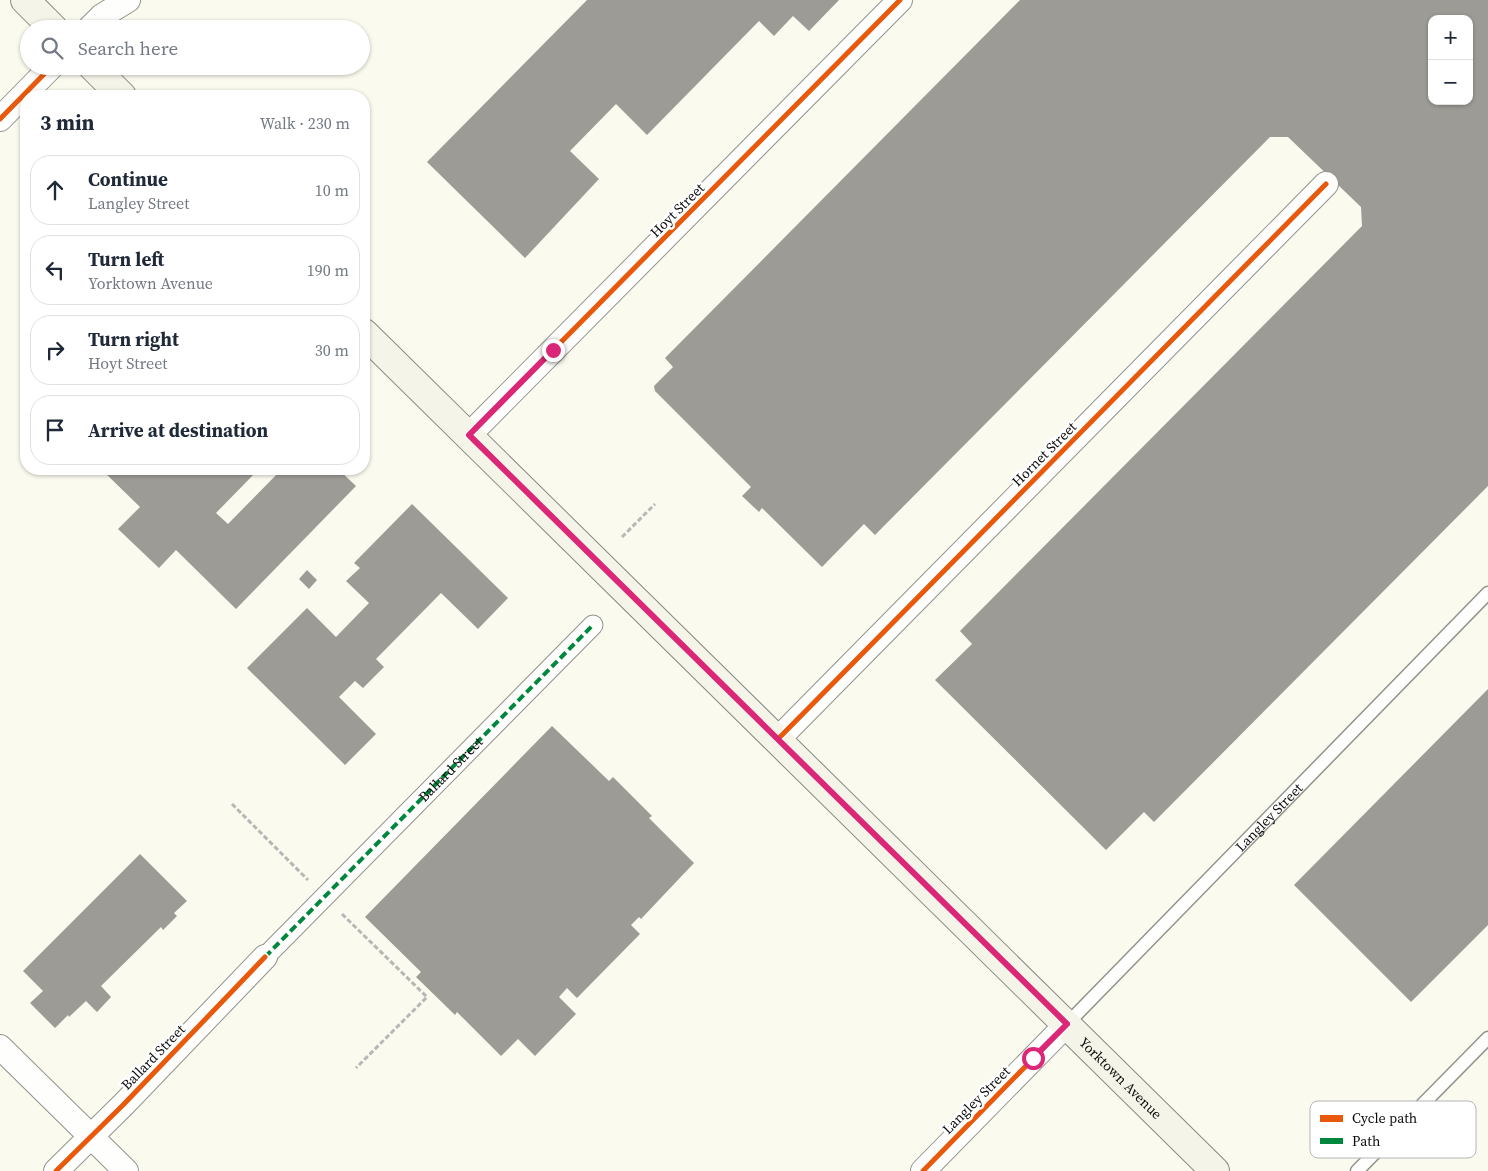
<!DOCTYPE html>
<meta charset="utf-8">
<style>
:root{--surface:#fff;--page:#f6f6f7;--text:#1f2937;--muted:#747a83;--line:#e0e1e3}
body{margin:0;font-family:"Source Serif 4",serif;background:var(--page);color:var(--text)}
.controls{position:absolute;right:15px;top:15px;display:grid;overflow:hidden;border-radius:10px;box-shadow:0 1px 4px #0004}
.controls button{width:45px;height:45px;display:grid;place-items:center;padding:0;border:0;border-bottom:1px solid var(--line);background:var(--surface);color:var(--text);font:25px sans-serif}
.stop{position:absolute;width:15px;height:15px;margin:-11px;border:4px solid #db2777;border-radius:50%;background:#fff}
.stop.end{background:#db2777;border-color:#fff;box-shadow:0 1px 5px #0008}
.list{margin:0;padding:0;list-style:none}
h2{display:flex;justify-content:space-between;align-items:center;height:65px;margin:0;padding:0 20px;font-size:21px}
h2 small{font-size:16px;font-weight:400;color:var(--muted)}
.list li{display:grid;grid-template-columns:32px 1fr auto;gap:15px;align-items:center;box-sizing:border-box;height:70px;margin:0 10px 10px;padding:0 10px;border:1px solid var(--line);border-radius:20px}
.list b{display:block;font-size:19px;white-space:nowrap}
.list p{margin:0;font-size:16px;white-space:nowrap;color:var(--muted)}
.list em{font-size:16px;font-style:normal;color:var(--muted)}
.icon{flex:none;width:28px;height:28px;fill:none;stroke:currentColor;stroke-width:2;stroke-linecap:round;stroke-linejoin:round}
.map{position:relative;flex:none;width:1488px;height:1171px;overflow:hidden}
.search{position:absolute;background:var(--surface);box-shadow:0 1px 4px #0004;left:20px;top:20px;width:350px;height:55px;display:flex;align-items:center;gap:12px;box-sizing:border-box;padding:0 18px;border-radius:28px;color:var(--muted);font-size:19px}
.panel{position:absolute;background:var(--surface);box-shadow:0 1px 4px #0004;left:20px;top:90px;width:350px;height:385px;border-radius:20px}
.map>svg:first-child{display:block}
</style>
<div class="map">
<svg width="1488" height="1171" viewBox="0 0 1488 1171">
<rect width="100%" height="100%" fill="#fafaef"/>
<path fill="#9c9b95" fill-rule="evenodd" d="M587,0H839L809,31L793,16L774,36L759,21L647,135L616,104L570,151L599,179L525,258L427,162Z
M1020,0H1488V486L1154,822L1144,812L1106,850L935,680L972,644L960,631L1362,226L1361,207L1288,137H1270L875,535L864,524L822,567L762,508L759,512L742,496L751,487L655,391L654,386L673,367L665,358ZM1432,19H1469V101H1432Z
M101,469H259L216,513L228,524L282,469H338L356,486L236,609L176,550L159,568L118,529L140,507Z
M412,504L508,598L478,629L441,593L376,659L384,667L363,688L355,681L339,697L376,734L345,765L247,668L307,608L336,637L369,603L346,581L360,568L354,563Z
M307,570L317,580L309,589L299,579Z
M1488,689V925L1411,1002L1294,885Z
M552,726L609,781L613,777L652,816L649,818L694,863L641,919L639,917L631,925L640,934L577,998L567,988L559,997L576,1014L535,1056L518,1039L501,1056L457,1012L455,1015L416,977L421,972L365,917Z
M140,854L187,901L174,913L177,916L163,930L161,927L101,986L111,997L97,1012L86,1001L69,1017L68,1015L55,1028L30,1003L43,991L23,971Z"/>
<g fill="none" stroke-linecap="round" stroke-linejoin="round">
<g stroke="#93938e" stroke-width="15">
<g id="service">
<path id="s1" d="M1067,1024L1488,593"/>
<path d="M1357,1171L1488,1038"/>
</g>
</g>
<g stroke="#93938e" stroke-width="21">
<g id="pedestrian">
<path id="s2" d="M265,957L593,625"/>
</g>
</g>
<g stroke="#93938e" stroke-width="26">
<path id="minor" d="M89,29L102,16L128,0
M0,119L52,66
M469,435L900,0
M778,739L1326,184
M0,1047L126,1171
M56,1171L124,1104L265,957
M923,1171L1067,1024"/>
</g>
<g stroke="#898984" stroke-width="30">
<g id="secondary">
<path d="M25,0L54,29"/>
<path d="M92,66L122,96"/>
<path id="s3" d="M364,333L1215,1171"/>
</g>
</g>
<path stroke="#b7b7b5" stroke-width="3" stroke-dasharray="5 2.5" stroke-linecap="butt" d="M622,537L655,504
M232,804L308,880
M342,914L427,997L356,1068"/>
<use href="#service" stroke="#fefefd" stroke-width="12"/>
<use href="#pedestrian" stroke="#fefefd" stroke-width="19"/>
<use href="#minor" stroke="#fefefd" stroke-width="24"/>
<use href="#secondary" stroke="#f4f4e8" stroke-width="28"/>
<path stroke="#00873e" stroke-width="4" stroke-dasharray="8 4" stroke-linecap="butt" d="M265,957L593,625"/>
<g stroke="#fff" stroke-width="8">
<path id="cycleway" d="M0,119L52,66
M469,435L900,0
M778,739L1326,184
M56,1171L124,1104L265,957
M923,1171L1067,1024"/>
</g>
<use href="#cycleway" stroke="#e8590c" stroke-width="5"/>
</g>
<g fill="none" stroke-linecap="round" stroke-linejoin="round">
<path stroke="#db2777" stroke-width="6" d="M553,350L469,435L1067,1024L1033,1058"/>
</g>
<g text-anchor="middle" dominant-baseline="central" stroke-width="5" stroke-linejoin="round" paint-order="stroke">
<g font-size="14" fill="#0b0b0b" stroke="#fff">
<text transform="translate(677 210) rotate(-45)">Hoyt Street</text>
<text transform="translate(1044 454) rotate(-45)">Hornet Street</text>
<text stroke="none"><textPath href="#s2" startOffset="264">Ballard Street</textPath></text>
<text stroke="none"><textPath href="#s1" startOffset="289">Langley Street</textPath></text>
<text transform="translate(153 1057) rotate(-46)">Ballard Street</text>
<text stroke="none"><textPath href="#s3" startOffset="1062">Yorktown Avenue</textPath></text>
<text transform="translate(976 1100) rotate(-45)">Langley Street</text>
</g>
</g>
<rect x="1310" y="1101" width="166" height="57" rx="8" fill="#fff" stroke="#b6b6b6" stroke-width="1"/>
<rect x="1320" y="1115" width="23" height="7" fill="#e8590c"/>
<rect x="1320" y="1138" width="23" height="6" fill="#00873e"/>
<g font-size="14" fill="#0b0b0b">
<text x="1352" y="1123">Cycle path</text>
<text x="1352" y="1146">Path</text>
</g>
</svg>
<div class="controls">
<button>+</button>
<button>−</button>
</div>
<div class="stop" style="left:1033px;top:1058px"></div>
<div class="stop end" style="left:553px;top:350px"></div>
<div class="search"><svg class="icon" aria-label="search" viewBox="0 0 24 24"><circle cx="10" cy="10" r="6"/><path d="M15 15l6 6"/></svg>Search here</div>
<section class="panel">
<h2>3 min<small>Walk · 230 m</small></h2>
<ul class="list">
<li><svg class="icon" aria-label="ahead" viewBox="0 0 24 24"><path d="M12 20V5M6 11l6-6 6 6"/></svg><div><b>Continue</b><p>Langley Street</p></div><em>10 m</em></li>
<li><svg class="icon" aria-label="left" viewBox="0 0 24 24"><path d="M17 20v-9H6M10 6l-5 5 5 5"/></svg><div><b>Turn left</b><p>Yorktown Avenue</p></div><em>190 m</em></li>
<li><svg class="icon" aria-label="right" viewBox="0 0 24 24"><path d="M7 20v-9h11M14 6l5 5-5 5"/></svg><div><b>Turn right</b><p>Hoyt Street</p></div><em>30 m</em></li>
<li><svg class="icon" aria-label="arrive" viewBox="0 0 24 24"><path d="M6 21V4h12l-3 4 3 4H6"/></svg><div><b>Arrive at destination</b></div></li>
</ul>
</section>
</div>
